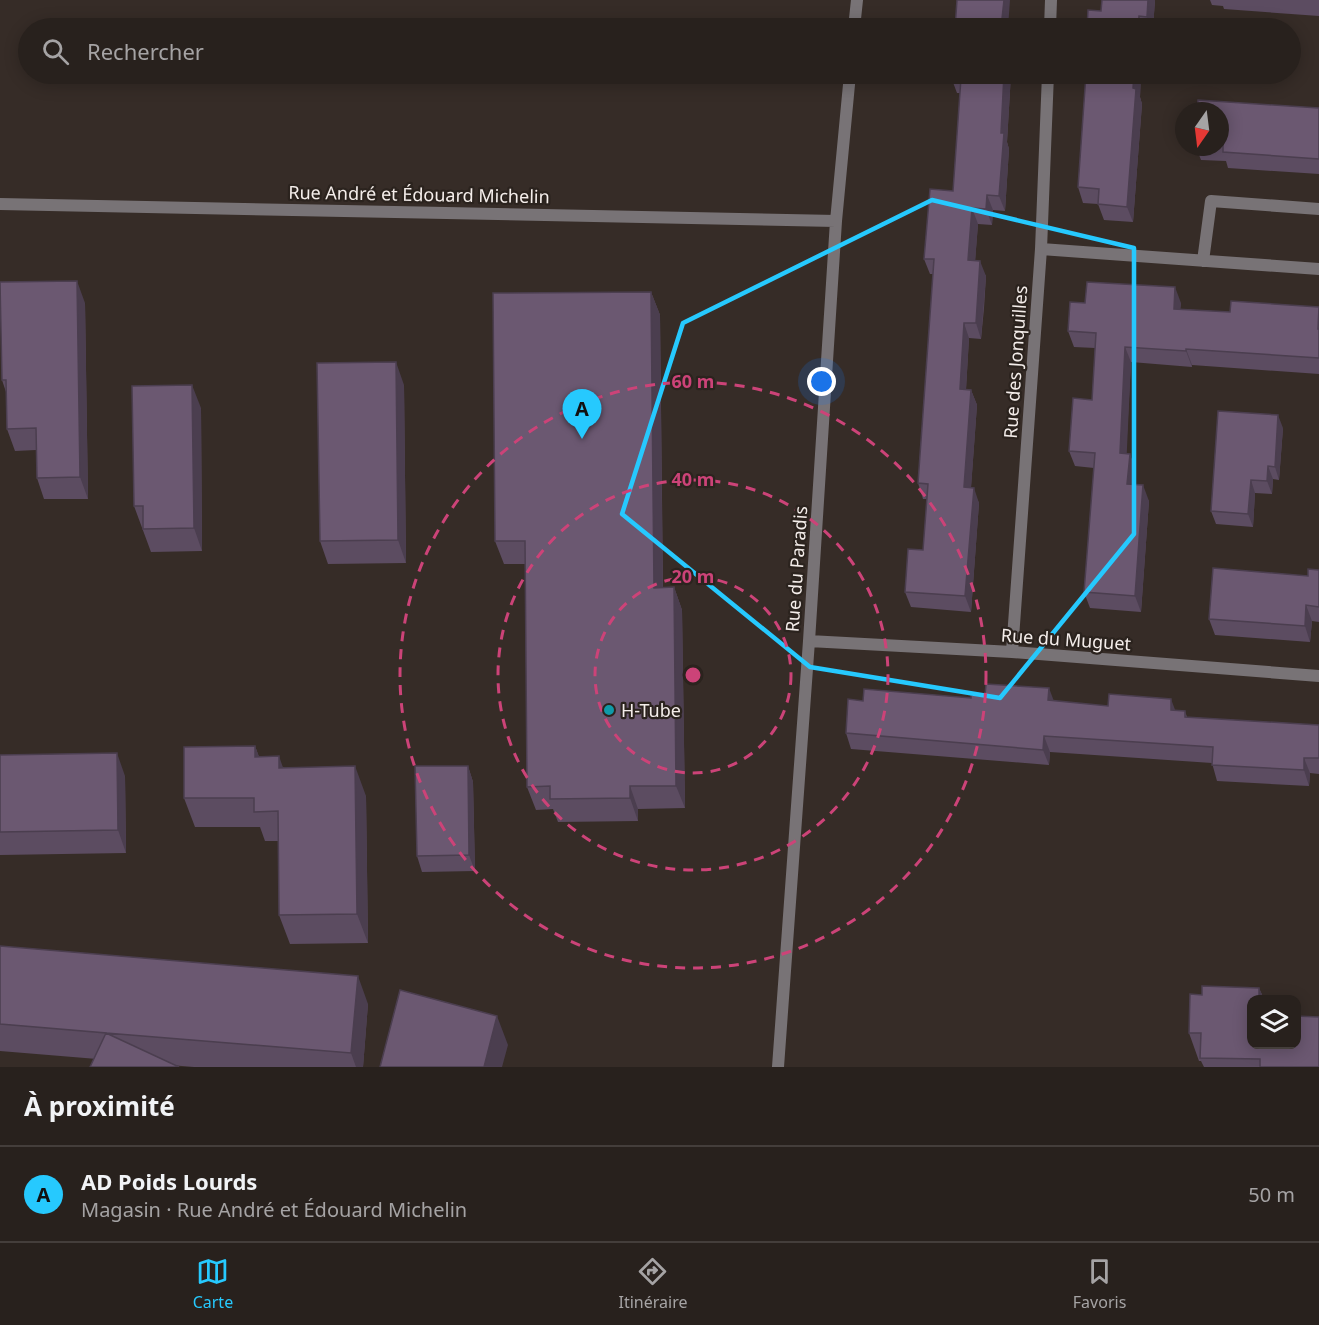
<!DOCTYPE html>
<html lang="fr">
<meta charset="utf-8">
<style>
:root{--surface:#28211d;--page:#302926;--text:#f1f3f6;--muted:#a5a3a4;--line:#443e3b;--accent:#26c9fe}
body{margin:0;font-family:"Noto Sans",sans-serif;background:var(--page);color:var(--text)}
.controls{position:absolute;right:18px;bottom:18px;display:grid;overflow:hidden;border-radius:12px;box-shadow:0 3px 15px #0003}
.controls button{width:54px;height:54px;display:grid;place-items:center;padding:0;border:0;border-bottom:2px solid var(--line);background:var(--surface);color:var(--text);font:30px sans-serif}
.compass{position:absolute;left:1175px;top:102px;width:54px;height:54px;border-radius:50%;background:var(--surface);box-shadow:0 3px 15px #0003;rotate:194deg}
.you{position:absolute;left:822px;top:382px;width:21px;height:21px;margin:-15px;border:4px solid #fff;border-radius:50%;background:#1a73e8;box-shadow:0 0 0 9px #1a73e833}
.badge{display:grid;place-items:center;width:39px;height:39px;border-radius:50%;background:var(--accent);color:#111;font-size:20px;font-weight:700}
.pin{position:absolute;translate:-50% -50px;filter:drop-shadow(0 2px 3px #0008)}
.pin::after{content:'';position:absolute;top:32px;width:21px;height:18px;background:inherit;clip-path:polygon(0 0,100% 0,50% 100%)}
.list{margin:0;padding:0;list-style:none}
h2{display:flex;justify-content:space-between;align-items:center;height:78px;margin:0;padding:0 24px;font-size:26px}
h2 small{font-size:20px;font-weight:400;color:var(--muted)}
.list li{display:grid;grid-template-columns:39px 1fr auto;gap:18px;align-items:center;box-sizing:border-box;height:96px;padding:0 24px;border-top:2px solid var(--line)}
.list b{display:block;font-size:22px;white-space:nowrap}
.list p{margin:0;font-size:20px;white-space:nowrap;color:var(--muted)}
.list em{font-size:20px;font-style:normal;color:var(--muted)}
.icon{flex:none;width:33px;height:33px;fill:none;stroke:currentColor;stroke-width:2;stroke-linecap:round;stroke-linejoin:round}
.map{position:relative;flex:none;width:1319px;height:1067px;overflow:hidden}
.search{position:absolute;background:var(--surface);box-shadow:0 3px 15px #0003;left:18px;right:18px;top:18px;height:66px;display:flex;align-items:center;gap:15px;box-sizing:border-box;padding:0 21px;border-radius:33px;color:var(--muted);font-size:22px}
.sheet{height:174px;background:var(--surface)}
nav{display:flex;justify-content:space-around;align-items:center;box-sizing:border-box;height:84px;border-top:2px solid var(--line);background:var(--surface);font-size:16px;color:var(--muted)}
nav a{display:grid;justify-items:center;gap:3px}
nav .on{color:var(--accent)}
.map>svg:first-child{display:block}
</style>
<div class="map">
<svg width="1319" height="1067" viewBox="0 0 1319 1067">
<rect width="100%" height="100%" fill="#362c27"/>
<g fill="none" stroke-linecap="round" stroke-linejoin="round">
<path stroke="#787376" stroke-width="12" d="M854,28L857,0
M1050,28L1051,0
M0,204L836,221
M1041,249L1319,269
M1203,261L1211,201L1319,209
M809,641L1012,652L1319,676
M1012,652L1041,249L1048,74
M778,1067L809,641L836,221L850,74"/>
</g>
<path fill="#5c4c61" d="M1155,0L1153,28H1087L1101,11Z
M1210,0H1319V16L1224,9L1223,6L1212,5Z
M1011,74L1007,142L1009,149L1005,211L993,210L992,225L978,224L975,261L986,276L984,308L981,339L969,338L966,389L971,390L977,405L971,487L979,503L971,612L911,607L905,592L923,550L927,499H923L918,483L933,274H930L924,259L953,191L960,93H957L951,77Z
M1141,74L1140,97L1142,104L1133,222L1104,220L1098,204L1083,203L1078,187Z
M1319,108V174L1228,168L1226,161L1201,160L1196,147H1220V111Z
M651,292L660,315L663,588L674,587L682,610L685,808L638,809V821L558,822L553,809L536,810L527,787L525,564H504L495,541Z
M85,303L88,499H44L37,478L36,450L15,451L7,429L6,392L2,380Z
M1085,303H1181L1180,309L1230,312L1319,307V374L1192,365V367L1131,362L1126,454H1130L1135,470L1134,485L1149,501L1141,612L1090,608L1084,592L1094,468L1075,466L1069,451L1092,400L1095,348L1074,347L1068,331Z
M404,385L406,563L328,564L320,541Z
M201,408L202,551L151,552L134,506Z
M1283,428L1279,480L1273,479L1272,494L1255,493L1253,527L1216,524L1211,511Z
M1319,570V622L1312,621L1310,642L1215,635L1209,619L1308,576Z
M971,698L1053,701L1108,706L1185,711L1187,717L1319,725V774L1310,773L1309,786L1217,781L1212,763L1050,752L1049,765L851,749L846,733L863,701Z
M255,746L259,757L283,767L366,796L368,943L290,944L279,915L278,841H265L260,827H195L184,798Z
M0,755L125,776L126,853L0,855Z
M468,766L473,782L475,871L422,872L417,856Z
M0,946L368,1004L363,1067H194L0,1051Z
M1259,988L1264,999H1251L1319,1067H1204L1201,1061H1199L1189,1033L1202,995Z"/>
<path fill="#4b3e4f" d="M1004,0H1010L1008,28H1001Z
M1148,0H1155L1153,28H1151L1147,17Z
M1139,16L1143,28H1138Z
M1004,74H1011L1007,142L1009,149L1005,211L999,196Z
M1134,74H1141L1140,97L1142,104L1133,222L1127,207Z
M987,195L993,210L992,225L986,209Z
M972,208L978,224L974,276L968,260Z
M980,261L986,276L981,339L976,323Z
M77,281L85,303L88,499L80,477Z
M1175,287L1181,303L1179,325L1174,309Z
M651,292L660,315L663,611L654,588Z
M964,323L969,338L966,390L960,389Z
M1125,347L1131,362L1126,469L1120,453Z
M1186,349L1192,365V367L1186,351Z
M396,362L404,385L406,563L398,540Z
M192,385L201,408L202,551L194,528Z
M971,390L977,405L970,502L964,487Z
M1278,415L1283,428L1279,480L1275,467Z
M1130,454L1135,470L1133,500L1127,484Z
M1268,466L1273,479L1272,494L1267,481Z
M1251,480L1255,493L1253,527L1248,514Z
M1143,485L1149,501L1141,612L1135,596Z
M974,488L979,503L971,612L965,596Z
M674,587L682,610L685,808L676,786Z
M1306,605L1312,621L1310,642L1305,626Z
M1049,688L1055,704L1048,700Z
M1171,699L1177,715L1171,710Z
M1044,736L1050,752L1049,765L1043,750Z
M255,746L266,775L255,757Z
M117,753L125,776L126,853L118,830Z
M279,756L289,785L279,768Z
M1304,758L1310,773L1309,786L1304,770Z
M355,766L366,796L368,943L357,914Z
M468,766L473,782L475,871L469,855Z
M630,786L638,809V821L630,798Z
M358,976L368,1004L363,1067H356L351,1053Z
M1259,988L1264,999H1259Z
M497,1016L508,1045L502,1067H484Z"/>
<path fill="#6b5871" stroke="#4b3e4f" stroke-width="1.5" d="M957,0H1004L1001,28H955Z
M1102,0H1148L1147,17L1139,16L1138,28H1087L1088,10L1101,11Z
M952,74H1004L1001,133H1004L999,196L987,195L986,209L972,208L968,260L980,261L976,323H964L960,389L971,390L964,487L974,488L965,596L905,592L908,549L923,550L928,484L918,483L934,259H924L930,189L953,191L961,78L951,77Z
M1086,74H1134L1133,88L1136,89L1127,207L1098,204L1099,189L1078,187Z
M1198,100L1319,108V159L1223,152V145H1220V111H1197Z
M77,281L80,477L37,478L36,428L7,429L6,380H2L0,282Z
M1087,282L1175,287L1174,309L1230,312L1231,301L1319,307L1318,329H1319V358L1186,349V351L1125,347L1120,453L1130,454L1127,484L1143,485L1135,596L1084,592L1095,453L1069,451L1073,398L1092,400L1096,333L1068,331L1070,302L1085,303Z
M651,292L654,588L674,587L676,786H630V798L550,799V786L527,787L525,541H495L493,293Z
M396,362L398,540L320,541L317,363Z
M192,385L194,528L143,529V506H134L132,386Z
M1218,411L1278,415L1275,467L1268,466L1267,481L1251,480L1248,514L1211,511Z
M1213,568L1308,576V569L1319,570V607L1306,605L1305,626L1209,619Z
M986,684L1049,688L1048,700L1108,706L1109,694L1171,699V710L1185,711V717L1319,725V758H1304V770L1212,765L1213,747L1044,736L1043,750L846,733L848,699L863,701L864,689L971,698V695L985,696Z
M255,746V757L279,756V768L355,766L357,914L279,915L278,811L254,812V798H184V747Z
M117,753L118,830L0,832V755Z
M415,766H468L469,855L417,856Z
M0,946L358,976L351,1053L106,1033L179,1067H90L106,1033L0,1024Z
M1202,986L1259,988V999H1251V1044H1296V1016L1319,1017V1067H1260V1059L1200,1058L1201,1033H1189L1190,994L1202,995Z
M400,990L497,1016L484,1067H380Z"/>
<path fill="none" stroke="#26c9fe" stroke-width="4.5" stroke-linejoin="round" d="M932,200L1134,248V534L1000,698L810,667L622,514L683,323Z"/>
<g fill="none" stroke="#cc4378" stroke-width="3" stroke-dasharray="10 8">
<circle cx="693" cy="675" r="98"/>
<circle cx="693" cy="675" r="195"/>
<circle cx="693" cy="675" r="293"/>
</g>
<circle fill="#0f9aa8" stroke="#2b231e" stroke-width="2" cx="609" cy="710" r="6"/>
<g text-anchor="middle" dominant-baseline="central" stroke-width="4.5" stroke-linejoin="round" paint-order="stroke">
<g font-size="18" fill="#f4edea" stroke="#2b231e">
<text transform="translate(419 194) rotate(1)">Rue André et Édouard Michelin</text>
<text transform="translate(1015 362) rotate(-86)">Rue des Jonquilles</text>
<text transform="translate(796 569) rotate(-86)">Rue du Paradis</text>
<text transform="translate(1066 639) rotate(4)">Rue du Muguet</text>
</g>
<g font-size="18" fill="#f4edea" stroke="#2b231e" text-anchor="start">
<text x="621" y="710">H-Tube</text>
</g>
</g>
<circle cx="693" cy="675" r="9" fill="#cc4378" stroke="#2b231e" stroke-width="3"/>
<g font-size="18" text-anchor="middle" font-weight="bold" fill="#cc4378" stroke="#2b231e" stroke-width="4.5" stroke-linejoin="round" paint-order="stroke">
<text x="693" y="388">60 m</text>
<text x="693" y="486">40 m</text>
<text x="693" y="583">20 m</text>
</g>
</svg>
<div class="controls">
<button><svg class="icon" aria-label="layers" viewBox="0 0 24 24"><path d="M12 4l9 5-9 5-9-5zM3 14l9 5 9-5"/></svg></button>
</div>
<svg class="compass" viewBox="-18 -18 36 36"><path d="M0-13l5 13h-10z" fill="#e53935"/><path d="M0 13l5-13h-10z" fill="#a5a3a4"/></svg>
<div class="you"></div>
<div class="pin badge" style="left:582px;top:439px">A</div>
<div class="search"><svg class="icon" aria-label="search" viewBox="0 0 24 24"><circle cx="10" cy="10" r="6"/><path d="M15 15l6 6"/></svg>Rechercher</div>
</div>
<section class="sheet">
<h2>À proximité<small></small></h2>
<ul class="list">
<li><span class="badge">A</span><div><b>AD Poids Lourds</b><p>Magasin · Rue André et Édouard Michelin</p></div><em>50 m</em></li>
</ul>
</section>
<nav>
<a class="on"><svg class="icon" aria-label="map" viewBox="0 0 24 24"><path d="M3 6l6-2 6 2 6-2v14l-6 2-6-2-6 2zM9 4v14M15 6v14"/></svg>Carte</a>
<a><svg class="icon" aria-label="directions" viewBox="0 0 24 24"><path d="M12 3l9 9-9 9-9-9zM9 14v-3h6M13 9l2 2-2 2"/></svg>Itinéraire</a>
<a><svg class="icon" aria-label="saved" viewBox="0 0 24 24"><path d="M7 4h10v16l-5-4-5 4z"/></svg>Favoris</a>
</nav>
